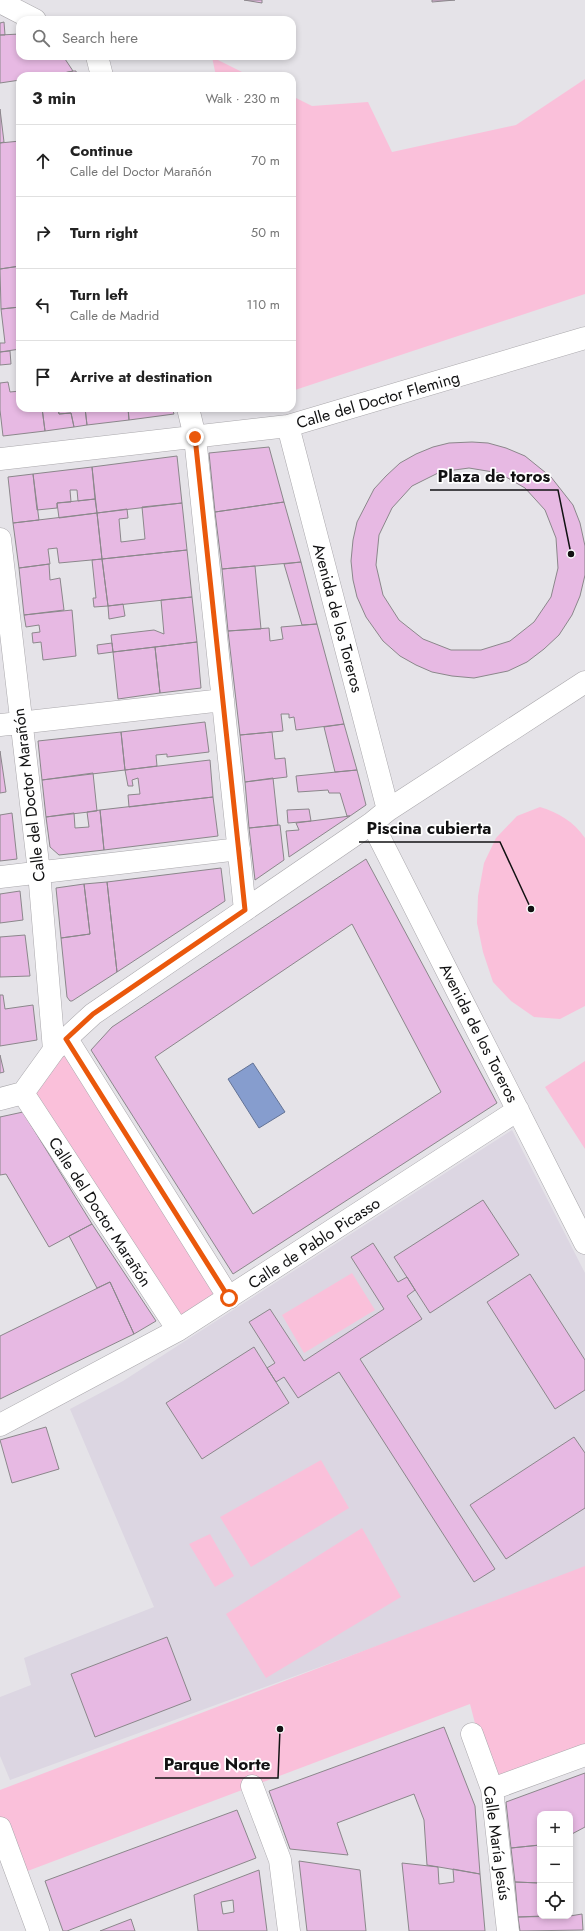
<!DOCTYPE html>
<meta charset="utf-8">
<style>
:root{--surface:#fff;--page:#f6f6f6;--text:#222;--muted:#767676;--line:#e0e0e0}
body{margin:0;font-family:Jost,sans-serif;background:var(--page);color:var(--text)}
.controls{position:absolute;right:12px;bottom:12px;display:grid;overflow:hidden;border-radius:8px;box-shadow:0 2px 6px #0003}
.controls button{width:36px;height:36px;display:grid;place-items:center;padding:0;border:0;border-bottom:1px solid var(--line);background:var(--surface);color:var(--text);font:20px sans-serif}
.stop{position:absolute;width:12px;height:12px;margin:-9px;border:3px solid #ea580c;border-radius:50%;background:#fff}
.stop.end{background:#ea580c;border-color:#fff;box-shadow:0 1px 4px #0008}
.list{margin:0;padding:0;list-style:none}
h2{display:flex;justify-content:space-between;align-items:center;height:52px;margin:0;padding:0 16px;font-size:17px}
h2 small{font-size:13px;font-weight:400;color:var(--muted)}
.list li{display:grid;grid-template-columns:26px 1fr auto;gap:12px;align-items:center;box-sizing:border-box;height:72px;padding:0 16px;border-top:1px solid var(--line)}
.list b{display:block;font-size:15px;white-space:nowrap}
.list p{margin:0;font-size:13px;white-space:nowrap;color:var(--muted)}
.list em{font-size:13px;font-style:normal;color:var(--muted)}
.icon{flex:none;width:22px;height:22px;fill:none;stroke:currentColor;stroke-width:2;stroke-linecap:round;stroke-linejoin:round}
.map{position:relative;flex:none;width:585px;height:1931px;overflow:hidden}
.search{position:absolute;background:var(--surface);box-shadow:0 2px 6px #0003;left:16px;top:16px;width:280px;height:44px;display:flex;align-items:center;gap:10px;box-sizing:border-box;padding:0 14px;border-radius:12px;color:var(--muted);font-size:15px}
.panel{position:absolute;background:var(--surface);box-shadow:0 2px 6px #0003;left:16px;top:72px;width:280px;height:340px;border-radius:12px}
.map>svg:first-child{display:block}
</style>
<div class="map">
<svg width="585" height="1931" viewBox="0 0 585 1931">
<rect width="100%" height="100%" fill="#e5e3e8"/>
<path fill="#dcd6e2" d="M512,1130L585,1273V1570L10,1780L0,1756V1697L31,1685L24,1658L154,1607L70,1409L123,1381Z"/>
<path fill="#fac0da" d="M212,57L250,76H216Z
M585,79V294L292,391V96L312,106L368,102L392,152L516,125Z
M540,807C559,813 573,821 585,838V1006L560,1019L534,1017L511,1001L493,982L483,952L477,923L478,896L484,863L496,838L517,816Z
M65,1051L219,1295L181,1319L32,1093Z
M585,1061V1149L545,1087Z
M352,1273L375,1310L304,1353L282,1315Z
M321,1460L349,1508L251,1567L220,1517Z
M362,1528L401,1597L266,1678L226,1614Z
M210,1534L234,1576L215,1587L189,1544Z
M585,1566V1755L492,1789L470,1704L17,1875L0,1828V1790Z"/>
<path fill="#869dce" stroke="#637396" d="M253,1063L285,1112L259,1128L228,1079Z"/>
<path fill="#e7b9e3" stroke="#8b878b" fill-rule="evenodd" d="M244,0H262V3Z
M432,0H455L432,2Z
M4,22L5,35H0V23Z
M20,34V56H63L73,71L50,76H20V80L0,83V35Z
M73,71H76L77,76H50Z
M0,109L4,142L0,143Z
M20,141V266L0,269V143Z
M20,266V307L1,309L0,269Z
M20,307V349L0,352V343H5L1,309Z
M10,351L11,364L0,365V352Z
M8,382L10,392L20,391V408H42L45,431L3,436L0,410V383Z
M42,408H58L59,414L71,413L74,427L45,431Z
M58,408H85L87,425L74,427L71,413L59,414Z
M85,408H128L129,420L87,425Z
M128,408H172L174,414L129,420Z
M211,408H236L211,411Z
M472,442L488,443L506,448L525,456L551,477L573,505L580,523L585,546V575L580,596L572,615L559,635L544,649L527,662L508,671L474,678L452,676L432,672L416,665L400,656L383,641L366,617L357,597L353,580L351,561L353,540L357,522L374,489L386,476L400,463L416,454L433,447L449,443ZM469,468L499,473L525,488L545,510L556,538L558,568L551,597L534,622L510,641L481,650H451L423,639L399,620L383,595L376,565L379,535L392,508L412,486L440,472Z
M269,447L284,502L215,512L209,453Z
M177,456L182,503L97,513L92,467Z
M92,467L95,499L78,501L77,490H70L71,502L57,503V508L37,510L33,474Z
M33,474L39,520L13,523L8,477Z
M95,499L97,513L59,518L57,503Z
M284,502L301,562L222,569L215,512Z
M182,503L187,550L102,559L97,513L127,509L128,518L119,519L121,542L145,539L142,507Z
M97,513L102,559L59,563L57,548L48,549L50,564L19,568L13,523Z
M187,550L192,597L108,606L102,559Z
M102,559L108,606L94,607L93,598H96L92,560Z
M301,562L317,624L302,625L284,564Z
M49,564L50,580L60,578L64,610L24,615L19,568Z
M255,566L261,629L228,631L222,569Z
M192,597L197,642L113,652L111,635L154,630L164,634L161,600Z
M123,604L125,616L109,619L108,606Z
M72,610L76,656L43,660L41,642L33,643L32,633L40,632L39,625L26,627L24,615Z
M317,624L344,724L296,730L294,717L289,718V714H281L283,731L240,735L228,631L269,628L270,641L283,639L281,627Z
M197,642L201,688L160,693L155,647Z
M112,643L113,652L98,654L97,645Z
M155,647L160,693L118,699L113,652Z
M205,722L209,752L167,757V754L156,755L157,766L125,770L121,732Z
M344,724L357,770L335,772L324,727Z
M121,732L125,770L42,780L38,741Z
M272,732L275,759L285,758L287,777L245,782L240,735Z
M0,751L6,792L0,793Z
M210,760L213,797L129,807L128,795L140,794L138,778L132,780L133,786H128L125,770Z
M357,770L366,805L350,816H347L340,793H329L328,790L298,792L296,776Z
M93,773L97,811L46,817L42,780Z
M273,778L278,825L249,828L245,782Z
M213,797L218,836L104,850L100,810Z
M309,809L311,821L288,823L287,810Z
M100,810L104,850L59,855L50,847L46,817L74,813L75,828L89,827L87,812Z
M12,813L17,859L0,861V815Z
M350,816L289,857L286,831L299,830L296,823Z
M280,825L284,860L255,880L249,828Z
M366,859L497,1103L233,1274L91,1050L112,1027ZM352,924L441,1092L253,1214L155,1057Z
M221,868L225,901L117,972L107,882Z
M107,882L117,972L72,1001H70L67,997L61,938L90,934L84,884Z
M84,884L90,934L61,938L56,888Z
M20,891L23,920L0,923V894Z
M25,935L30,976L0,977V937Z
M0,995H3L5,1009L33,1005L37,1040L0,1046Z
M0,1055L4,1072L0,1073Z
M23,1112L92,1224L49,1247L6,1174L0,1175V1117Z
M483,1200L519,1255L430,1313L394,1257Z
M92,1224L156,1321L134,1334L110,1282L97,1288L69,1236Z
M373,1243L398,1282L407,1277L415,1290L407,1296L422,1319L360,1359L495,1569L474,1582L339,1372L298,1398L284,1377L276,1382L267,1368L275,1363L249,1322L270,1309L304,1361L384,1309L351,1257Z
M530,1274L585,1360V1390L555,1409L487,1302Z
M110,1282L134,1334L0,1399V1336Z
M254,1347L289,1403L202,1459L166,1403Z
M46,1427L59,1469L12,1483L0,1440Z
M574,1437L585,1453V1508L506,1559L470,1505Z
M167,1637L191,1700L95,1737L71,1674Z
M444,1727L475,1806L480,1874L427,1865L424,1820L414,1794L337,1823L348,1855L290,1849L269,1791Z
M585,1773V1827L570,1835V1814H540V1845L511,1848L506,1802Z
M237,1810L256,1858L67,1931H63L45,1881Z
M540,1845V1883L515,1882L511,1848Z
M299,1861L360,1870L366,1931H307Z
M402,1863L438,1867L439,1884L454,1882L453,1869L480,1874L485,1931H409Z
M259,1870L267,1931H198L194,1895ZM233,1900L234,1912L223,1914L221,1902Z
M515,1882L540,1883V1916H542L518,1917Z
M582,1914L583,1930L520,1931L518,1917L570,1916Z
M131,1919L135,1931H100Z"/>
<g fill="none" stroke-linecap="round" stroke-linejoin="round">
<g stroke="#aaa8ac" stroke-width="23">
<path id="street" d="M0,2L35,20
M97,56L102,76
M188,408L195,437L245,910
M288,426L388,810
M0,459L288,426L585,338
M0,539L39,872L54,1050
M0,725L223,700
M372,823L585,1243
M0,877L239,849
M67,1039L229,1298
M23,1093L178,1330
M0,1099L23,1093L54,1050L93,1014L372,823L388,810L585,682
M0,1425L178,1330L518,1110
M472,1734L492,1789L508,1931
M252,1786L280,1860L289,1931
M492,1789L585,1755
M0,1828L38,1931"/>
</g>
<use href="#street" stroke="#fff" stroke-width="22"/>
</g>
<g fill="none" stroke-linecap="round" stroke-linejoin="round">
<path stroke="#ea580c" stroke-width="5" d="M195,437L245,910L93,1014L66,1039L229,1298"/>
</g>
<g text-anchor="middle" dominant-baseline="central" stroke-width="3.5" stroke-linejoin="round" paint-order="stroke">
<g font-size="16" fill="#121213" stroke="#fff">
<text transform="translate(378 400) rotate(-16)">Calle del Doctor Fleming</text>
<text transform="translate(338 618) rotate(75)">Avenida de los Toreros</text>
<text transform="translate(29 795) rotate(-97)">Calle del Doctor Marañón</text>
<text transform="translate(479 1033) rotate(63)">Avenida de los Toreros</text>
<text transform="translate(100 1212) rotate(57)">Calle del Doctor Marañón</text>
<text transform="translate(314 1243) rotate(-33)">Calle de Pablo Picasso</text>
<text transform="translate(497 1843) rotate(82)">Calle María Jesús</text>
</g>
</g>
<path fill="none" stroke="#121213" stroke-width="1.5" d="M571 554L558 490H430M531 909L500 842H359M280 1729L278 1778H155"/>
<g fill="#121213" stroke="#fff" stroke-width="1.5">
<circle cx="571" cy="554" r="4"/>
<circle cx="531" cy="909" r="4"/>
<circle cx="280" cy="1729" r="4"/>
</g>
<g font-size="17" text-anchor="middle" font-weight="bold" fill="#121213" stroke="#fff" stroke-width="3.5" stroke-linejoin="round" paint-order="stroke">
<text x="494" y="482">Plaza de toros</text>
<text x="429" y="834">Piscina cubierta</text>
<text x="217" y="1770">Parque Norte</text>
</g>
</svg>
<div class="controls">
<button>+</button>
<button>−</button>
<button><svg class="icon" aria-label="locate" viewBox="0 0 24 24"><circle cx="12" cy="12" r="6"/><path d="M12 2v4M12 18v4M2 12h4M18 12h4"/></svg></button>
</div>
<div class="stop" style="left:229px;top:1298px"></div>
<div class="stop end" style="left:195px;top:437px"></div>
<div class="search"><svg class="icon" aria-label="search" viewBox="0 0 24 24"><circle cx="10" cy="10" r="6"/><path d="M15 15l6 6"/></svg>Search here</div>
<section class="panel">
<h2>3 min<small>Walk · 230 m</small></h2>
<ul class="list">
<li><svg class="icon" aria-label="ahead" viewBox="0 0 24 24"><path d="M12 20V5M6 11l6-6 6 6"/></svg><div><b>Continue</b><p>Calle del Doctor Marañón</p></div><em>70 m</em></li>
<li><svg class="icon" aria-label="right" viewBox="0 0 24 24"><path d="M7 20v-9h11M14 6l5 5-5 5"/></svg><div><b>Turn right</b></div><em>50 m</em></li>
<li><svg class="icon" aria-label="left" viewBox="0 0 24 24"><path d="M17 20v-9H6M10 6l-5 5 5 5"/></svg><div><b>Turn left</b><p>Calle de Madrid</p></div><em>110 m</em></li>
<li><svg class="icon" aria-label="arrive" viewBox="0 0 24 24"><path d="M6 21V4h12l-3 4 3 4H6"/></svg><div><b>Arrive at destination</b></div></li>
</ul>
</section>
</div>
